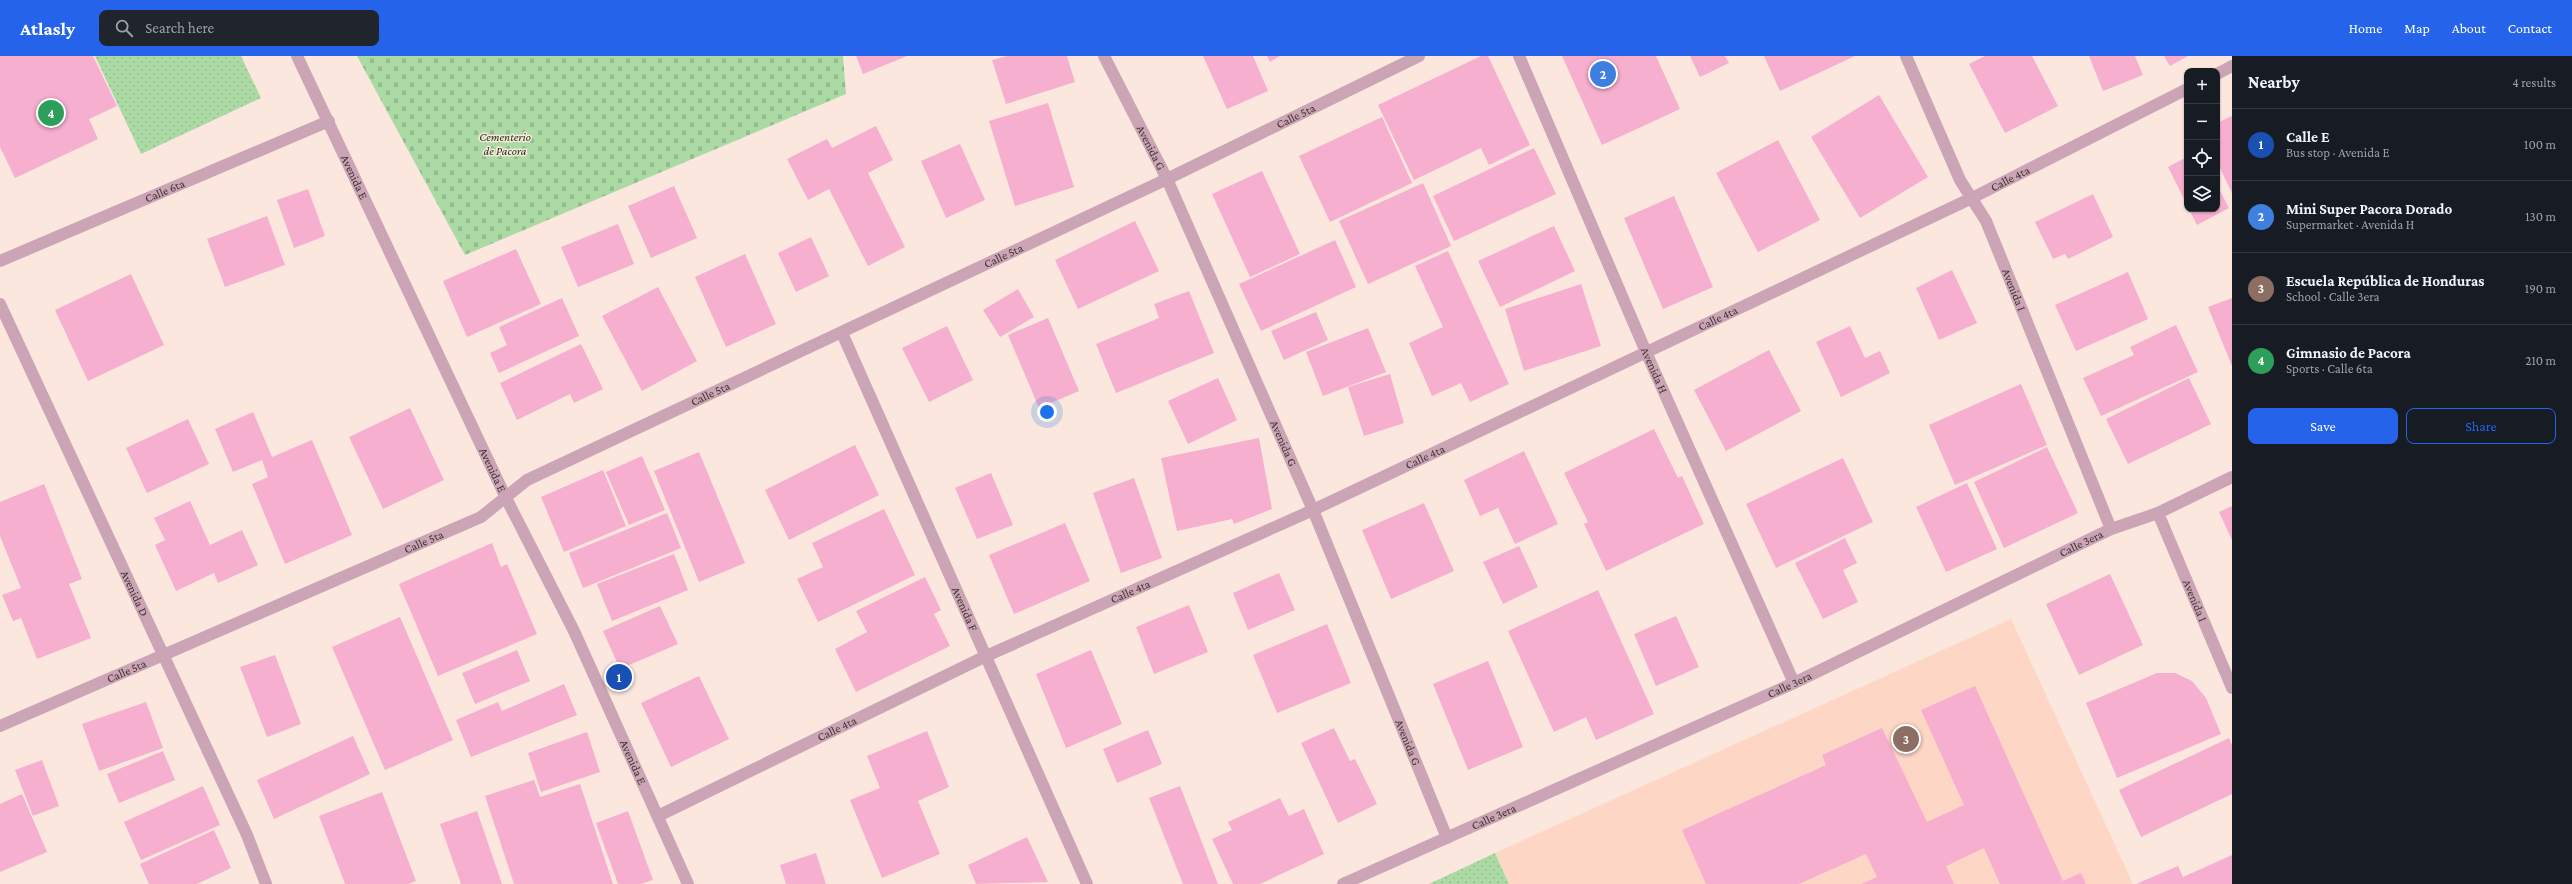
<!DOCTYPE html>
<meta charset="utf-8">
<style>
:root{--surface:#171b24;--page:#20242c;--text:#f1f3f6;--muted:#9ea1a6;--line:#363941;--accent:#2563eb}
body{margin:0;font-family:"Crimson Pro",serif;background:var(--page);color:var(--text)}
.controls{position:absolute;right:12px;top:12px;display:grid;overflow:hidden;border-radius:8px;box-shadow:0 1px 3px #0004}
.controls button{width:36px;height:36px;display:grid;place-items:center;padding:0;border:0;border-bottom:1px solid var(--line);background:var(--surface);color:var(--text);font:20px sans-serif}
.you{position:absolute;left:1047px;top:356px;width:14px;height:14px;margin:-10px;border:3px solid #fff;border-radius:50%;background:#1a73e8;box-shadow:0 0 0 6px #1a73e833}
.badge{display:grid;place-items:center;width:26px;height:26px;border-radius:50%;background:var(--accent);color:#fff;font-size:13px;font-weight:700}
.pin{position:absolute;translate:-50% -50%;border:2px solid #fff;box-shadow:0 1px 4px #0006}
.list{margin:0;padding:0;list-style:none}
h2{display:flex;justify-content:space-between;align-items:center;height:52px;margin:0;padding:0 16px;font-size:17px}
h2 small{font-size:13px;font-weight:400;color:var(--muted)}
.list li{display:grid;grid-template-columns:26px 1fr auto;gap:12px;align-items:center;box-sizing:border-box;height:72px;padding:0 16px;border-top:1px solid var(--line)}
.list b{display:block;font-size:15px;white-space:nowrap}
.list p{margin:0;font-size:13px;white-space:nowrap;color:var(--muted)}
.list em{font-size:13px;font-style:normal;color:var(--muted)}
.actions{display:flex;gap:8px;padding:12px 16px}
.actions a{flex:1;padding:9px 0;border:1px solid var(--accent);border-radius:8px;text-align:center;font-size:14px;color:var(--accent)}
.actions .main{background:var(--accent);color:#fff}
.icon{flex:none;width:22px;height:22px;fill:none;stroke:currentColor;stroke-width:2;stroke-linecap:round;stroke-linejoin:round}
.map{position:relative;flex:none;width:2232px;height:828px;overflow:hidden}
header{display:flex;align-items:center;gap:24px;box-sizing:border-box;height:56px;padding:0 20px;background:var(--accent);color:#fff}
header strong{font-size:19px}
nav{display:flex;gap:22px;margin-inline-start:auto;font-size:14px}
.search{width:280px;height:36px;background:var(--page);display:flex;align-items:center;gap:10px;box-sizing:border-box;padding:0 14px;border-radius:8px;color:var(--muted);font-size:15px}
main{display:flex}
aside{flex:1;background:var(--surface)}
.map>svg:first-child{display:block}
</style>
<header>
<strong>Atlasly</strong>
<div class="search"><svg class="icon" aria-label="search" viewBox="0 0 24 24"><circle cx="10" cy="10" r="6"/><path d="M15 15l6 6"/></svg>Search here</div>
<nav><a>Home</a><a>Map</a><a>About</a><a>Contact</a></nav>
</header>
<main>
<div class="map">
<svg width="2232" height="828" viewBox="0 0 2232 828">
<defs>
<pattern id="grass-dots" width="8" height="8" patternUnits="userSpaceOnUse"><rect width="8" height="8" fill="#abdaa4"/><path d="M2 2h.1M6 6h.1" fill="none" stroke="#94bc8e" stroke-width="1.8" stroke-linecap="round"/></pattern>
<pattern id="cemetery-stones" width="16" height="16" patternUnits="userSpaceOnUse"><rect width="16" height="16" fill="#abdaa4"/><path d="M2 7V4a2 2 0 0 1 4 0v3zM10 15v-3a2 2 0 0 1 4 0v3z" fill="#94bc8e"/></pattern>
</defs>
<rect width="100%" height="100%" fill="#fbe7de"/>
<path fill="#fed6c5" d="M2011,563L2133,828H1509L1495,797Z"/>
<path fill="url(#grass-dots)" d="M95,0H241L261,42L141,98Z
M1495,797L1509,828H1429Z"/>
<path fill="url(#cemetery-stones)" d="M357,0H843L846,38L465,199Z"/>
<path fill="#f7afcf" d="M0,0H93L117,50L89,63L98,83L15,122L0,91Z
M856,0H907L863,18Z
M1007,0H1067L1075,26L1006,48L992,4Z
M1203,0H1253L1268,35L1227,53Z
M1267,0H1280L1270,6Z
M1481,0H1488L1530,89L1489,109L1481,92L1414,124L1378,49Z
M1562,0H1656L1680,53L1602,89Z
M1690,0H1725L1729,7L1700,21Z
M1764,0H1855L1780,35Z
M1985,0H2032L2058,50L2005,77L1969,8Z
M2089,0H2135L2143,19L2103,35Z
M2164,0H2188L2170,10Z
M1879,39L1928,121L1860,162L1811,81Z
M1048,47L1074,131L1015,150L989,65Z
M2232,60V137L2217,106V67Z
M1382,61L1412,127L1330,166L1299,100Z
M876,70L893,104L868,117L905,191L868,210L829,133L808,144L787,103L827,83L832,92Z
M1778,84L1820,164L1758,196L1716,117Z
M960,88L985,144L946,162L921,105Z
M1534,92L1556,138L1454,185L1433,140Z
M2187,101V149L2168,111Z
M1262,115L1300,198L1250,221L1212,138Z
M1423,127L1451,190L1368,228L1339,165Z
M2217,129L2229,152L2197,169L2189,153H2217Z
M674,130L697,182L651,202L628,150Z
M308,133L325,180L294,192L277,144Z
M2093,138L2113,181L2068,203L2065,198L2053,203L2035,166Z
M1674,140L1713,231L1663,253L1624,162Z
M267,160L285,209L225,231L207,183Z
M1135,165L1159,215L1078,253L1055,204Z
M618,168L634,208L578,231L561,191Z
M1554,170L1575,215L1500,251L1478,205Z
M811,181L829,220L796,236L778,197Z
M1335,184L1356,231L1261,275L1239,228Z
M516,193L541,248L467,281L443,225Z
M1448,195L1509,328L1470,346L1461,327L1432,340L1409,287L1443,271L1415,210Z
M745,198L776,268L726,291L695,221Z
M1952,214L1977,267L1939,284L1916,232Z
M2128,216L2148,263L2076,295L2055,249Z
M131,218L164,289L88,325L55,254Z
M1581,228L1601,290L1524,315L1505,253Z
M658,231L697,305L642,335L602,260Z
M1018,233L1034,261L1000,281L983,254Z
M1189,235L1214,297L1116,337L1096,288L1159,262L1154,248Z
M562,242L579,280L499,317L490,297L507,289L499,271Z
M2232,242V310L2208,251Z
M1316,256L1328,284L1284,304L1271,275Z
M1048,262L1079,335L1039,352L1008,279Z
M2176,269L2198,316L2101,360L2083,322L2134,299L2130,291Z
M947,270L973,324L929,346L902,292Z
M1850,270L1865,302L1880,295L1890,317L1841,341L1816,286Z
M1368,272L1386,316L1323,340L1306,296Z
M581,288L603,333L574,347L570,338L517,364L500,327Z
M1769,294L1801,355L1726,395L1694,334Z
M1390,318L1404,367L1364,380L1348,331Z
M1218,322L1237,364L1188,388L1168,345Z
M2189,322L2211,368L2128,408L2106,363Z
M2021,328L2047,389L1955,429L1929,369Z
M410,352L444,424L383,453L349,381Z
M253,356L272,401L312,384L352,479L285,508L252,428L268,421L262,404L233,416L215,373Z
M188,363L209,408L147,437L126,392Z
M1654,373L1678,422L1682,420L1704,468L1606,515L1584,468L1588,466L1564,417Z
M1259,382L1272,453L1234,468L1232,463L1177,475L1161,402Z
M855,389L879,439L789,484L765,434Z
M2047,391L2078,457L2004,492L1974,426Z
M1524,395L1558,468L1515,488L1498,452L1480,460L1464,424Z
M699,396L745,507L699,526L654,415Z
M642,400L665,454L629,469L606,416Z
M1843,402L1873,466L1776,512L1746,448Z
M603,414L626,470L564,496L541,441Z
M991,417L1013,469L977,483L955,432Z
M1134,422L1162,502L1121,517L1093,437Z
M1967,427L1997,493L1946,516L1916,451Z
M44,428L82,523L69,528L91,582L37,603L21,562L13,565L2,539L21,532L0,480V446Z
M190,445L210,489L242,474L258,509L218,527L214,517L176,535L155,489L165,484L154,462Z
M1424,447L1454,515L1391,543L1362,474Z
M2232,450V484L2219,456Z
M884,453L915,519L818,566L797,523L823,511L812,487Z
M667,457L681,492L583,532L569,497Z
M1065,467L1090,525L1014,558L989,499Z
M1845,482L1857,507L1843,514L1858,546L1823,563L1795,507Z
M492,487L501,511L507,508L537,578L438,620L399,528Z
M1519,490L1538,531L1503,548L1483,506Z
M674,498L688,534L612,565L597,528Z
M1279,517L1295,554L1248,574L1233,537Z
M2110,518L2143,589L2079,619L2046,548Z
M925,521L941,554L934,558L950,590L856,636L835,593L867,576L856,555Z
M1598,534L1654,658L1596,684L1586,661L1554,676L1508,575Z
M1189,549L1208,596L1154,618L1136,571Z
M660,550L678,588L620,613L603,575Z
M1676,560L1699,611L1656,630L1634,578Z
M400,561L453,684L385,714L332,591Z
M1327,568L1351,627L1277,657L1253,599Z
M517,594L530,625L475,648L462,617Z
M1091,594L1122,668L1066,692L1036,618Z
M275,599L301,668L267,681L240,611Z
M1488,605L1523,691L1468,714L1433,628Z
M2157,617H2175L2192,625L2206,642L2221,678L2117,722L2086,647Z
M699,620L729,683L671,711L641,647Z
M564,628L577,659L471,701L456,664L498,646L502,655Z
M1975,630L2063,825L2081,817L2086,828H2000L1984,792L1946,810L1954,828H1861L1877,821L1866,798L1799,828H1706L1682,774L1826,709L1822,699L1882,672L1927,766L1964,749L1921,654Z
M146,646L163,692L99,715L82,668Z
M1334,672L1350,705L1355,703L1377,748L1338,767L1301,687Z
M1148,674L1162,708L1117,727L1103,693Z
M927,675L949,731L918,745L940,798L882,822L850,744L880,732L867,700Z
M587,676L600,716L541,736L528,697Z
M353,680L370,718L274,763L257,724Z
M2229,682L2232,689V738L2141,781L2119,734Z
M163,695L175,724L119,747L107,718Z
M42,704L59,750L33,760L15,714Z
M534,724L540,741L580,728L613,828H514L485,740Z
M203,730L220,769L141,804L124,766Z
M1180,730L1218,828H1183L1149,742Z
M382,736L416,825L408,828H345L319,760Z
M22,738L47,796L0,816V748Z
M1280,742L1289,760L1304,753L1324,798L1260,828H1233L1212,783L1232,774L1228,766Z
M477,755L502,828H461L440,768Z
M628,755L653,824L641,828H618L596,767Z
M214,774L231,812L197,828H149L140,808Z
M1027,781L1048,826L976,828L968,809Z
M816,797L826,828H786L780,809Z
M2232,799V828H2136L2178,810L2183,821Z"/>
<g fill="none" stroke-linecap="round" stroke-linejoin="round">
<g stroke="#cba4b6" stroke-width="12">
<path id="s1" d="M297,0L506,442L574,575L688,828"/>
<path id="s2" d="M1104,0L1167,123L1313,454L1447,782"/>
<path id="s3" d="M1519,0L1646,296L1794,627"/>
<path id="s4" d="M1906,0L1960,124L1986,165L2111,473"/>
<path d="M2217,18L2232,10"/>
<path id="s5" d="M0,205L329,65"/>
<path id="s6" d="M0,248L247,779L266,828"/>
<path id="s7" d="M842,277L1087,828"/>
<path id="s8" d="M2158,457L2232,632"/>
<path id="s9" d="M0,670L481,461L527,424L1167,123L1419,0"/>
<path id="s10" d="M658,760L984,601L1313,454L1972,142L2187,33"/>
<path id="s11" d="M1343,828L1794,627L2111,473L2158,457L2232,421"/>
</g>
</g>
<g text-anchor="middle" dominant-baseline="central" stroke-width="3" stroke-linejoin="round" paint-order="stroke">
<g font-size="12" fill="#41342f" stroke="#fbe7de">
<text stroke="none"><textPath href="#s9" startOffset="1434">Calle 5ta</textPath></text>
<text stroke="none"><textPath href="#s2" startOffset="103">Avenida G</textPath></text>
<text stroke="none"><textPath href="#s1" startOffset="134">Avenida E</textPath></text>
<text stroke="none"><textPath href="#s10" startOffset="1495">Calle 4ta</textPath></text>
<text stroke="none"><textPath href="#s5" startOffset="179">Calle 6ta</textPath></text>
<text stroke="none"><textPath href="#s9" startOffset="1110">Calle 5ta</textPath></text>
<text stroke="none"><textPath href="#s4" startOffset="258">Avenida I</textPath></text>
<text stroke="none"><textPath href="#s10" startOffset="1171">Calle 4ta</textPath></text>
<text stroke="none"><textPath href="#s3" startOffset="342">Avenida H</textPath></text>
<text stroke="none"><textPath href="#s9" startOffset="786">Calle 5ta</textPath></text>
<text stroke="none"><textPath href="#s2" startOffset="427">Avenida G</textPath></text>
<text stroke="none"><textPath href="#s10" startOffset="847">Calle 4ta</textPath></text>
<text stroke="none"><textPath href="#s1" startOffset="458">Avenida E</textPath></text>
<text stroke="none"><textPath href="#s9" startOffset="462">Calle 5ta</textPath></text>
<text stroke="none"><textPath href="#s11" startOffset="813">Calle 3era</textPath></text>
<text stroke="none"><textPath href="#s10" startOffset="523">Calle 4ta</textPath></text>
<text stroke="none"><textPath href="#s6" startOffset="319">Avenida D</textPath></text>
<text stroke="none"><textPath href="#s8" startOffset="95">Avenida I</textPath></text>
<text stroke="none"><textPath href="#s7" startOffset="302">Avenida F</textPath></text>
<text stroke="none"><textPath href="#s9" startOffset="138">Calle 5ta</textPath></text>
<text stroke="none"><textPath href="#s11" startOffset="489">Calle 3era</textPath></text>
<text stroke="none"><textPath href="#s10" startOffset="199">Calle 4ta</textPath></text>
<text stroke="none"><textPath href="#s2" startOffset="751">Avenida G</textPath></text>
<text stroke="none"><textPath href="#s1" startOffset="782">Avenida E</textPath></text>
<text stroke="none"><textPath href="#s11" startOffset="165">Calle 3era</textPath></text>
</g>
<g font-size="12" font-style="italic" fill="#103a0a" stroke="#fbe7de">
<text x="505" y="81">Cementerio<tspan x="505" dy="14">de Pacora</tspan></text>
</g>
</g>
</svg>
<div class="controls">
<button>+</button>
<button>−</button>
<button><svg class="icon" aria-label="locate" viewBox="0 0 24 24"><circle cx="12" cy="12" r="6"/><path d="M12 2v4M12 18v4M2 12h4M18 12h4"/></svg></button>
<button><svg class="icon" aria-label="layers" viewBox="0 0 24 24"><path d="M12 4l9 5-9 5-9-5zM3 14l9 5 9-5"/></svg></button>
</div>
<div class="you"></div>
<div class="pin badge" style="left:619px;top:621px;background:#1a4fb4">1</div>
<div class="pin badge" style="left:1603px;top:18px;background:#3f7fe0">2</div>
<div class="pin badge" style="left:1906px;top:683px;background:#8d6e63">3</div>
<div class="pin badge" style="left:51px;top:57px;background:#2e9e5b">4</div>
</div>
<aside>
<h2>Nearby<small>4 results</small></h2>
<ul class="list">
<li><span class="badge" style="background:#1a4fb4">1</span><div><b>Calle E</b><p>Bus stop · Avenida E</p></div><em>100 m</em></li>
<li><span class="badge" style="background:#3f7fe0">2</span><div><b>Mini Super Pacora Dorado</b><p>Supermarket · Avenida H</p></div><em>130 m</em></li>
<li><span class="badge" style="background:#8d6e63">3</span><div><b>Escuela República de Honduras</b><p>School · Calle 3era</p></div><em>190 m</em></li>
<li><span class="badge" style="background:#2e9e5b">4</span><div><b>Gimnasio de Pacora</b><p>Sports · Calle 6ta</p></div><em>210 m</em></li>
</ul>
<div class="actions"><a class="main">Save</a><a>Share</a></div>
</aside>
</main>
